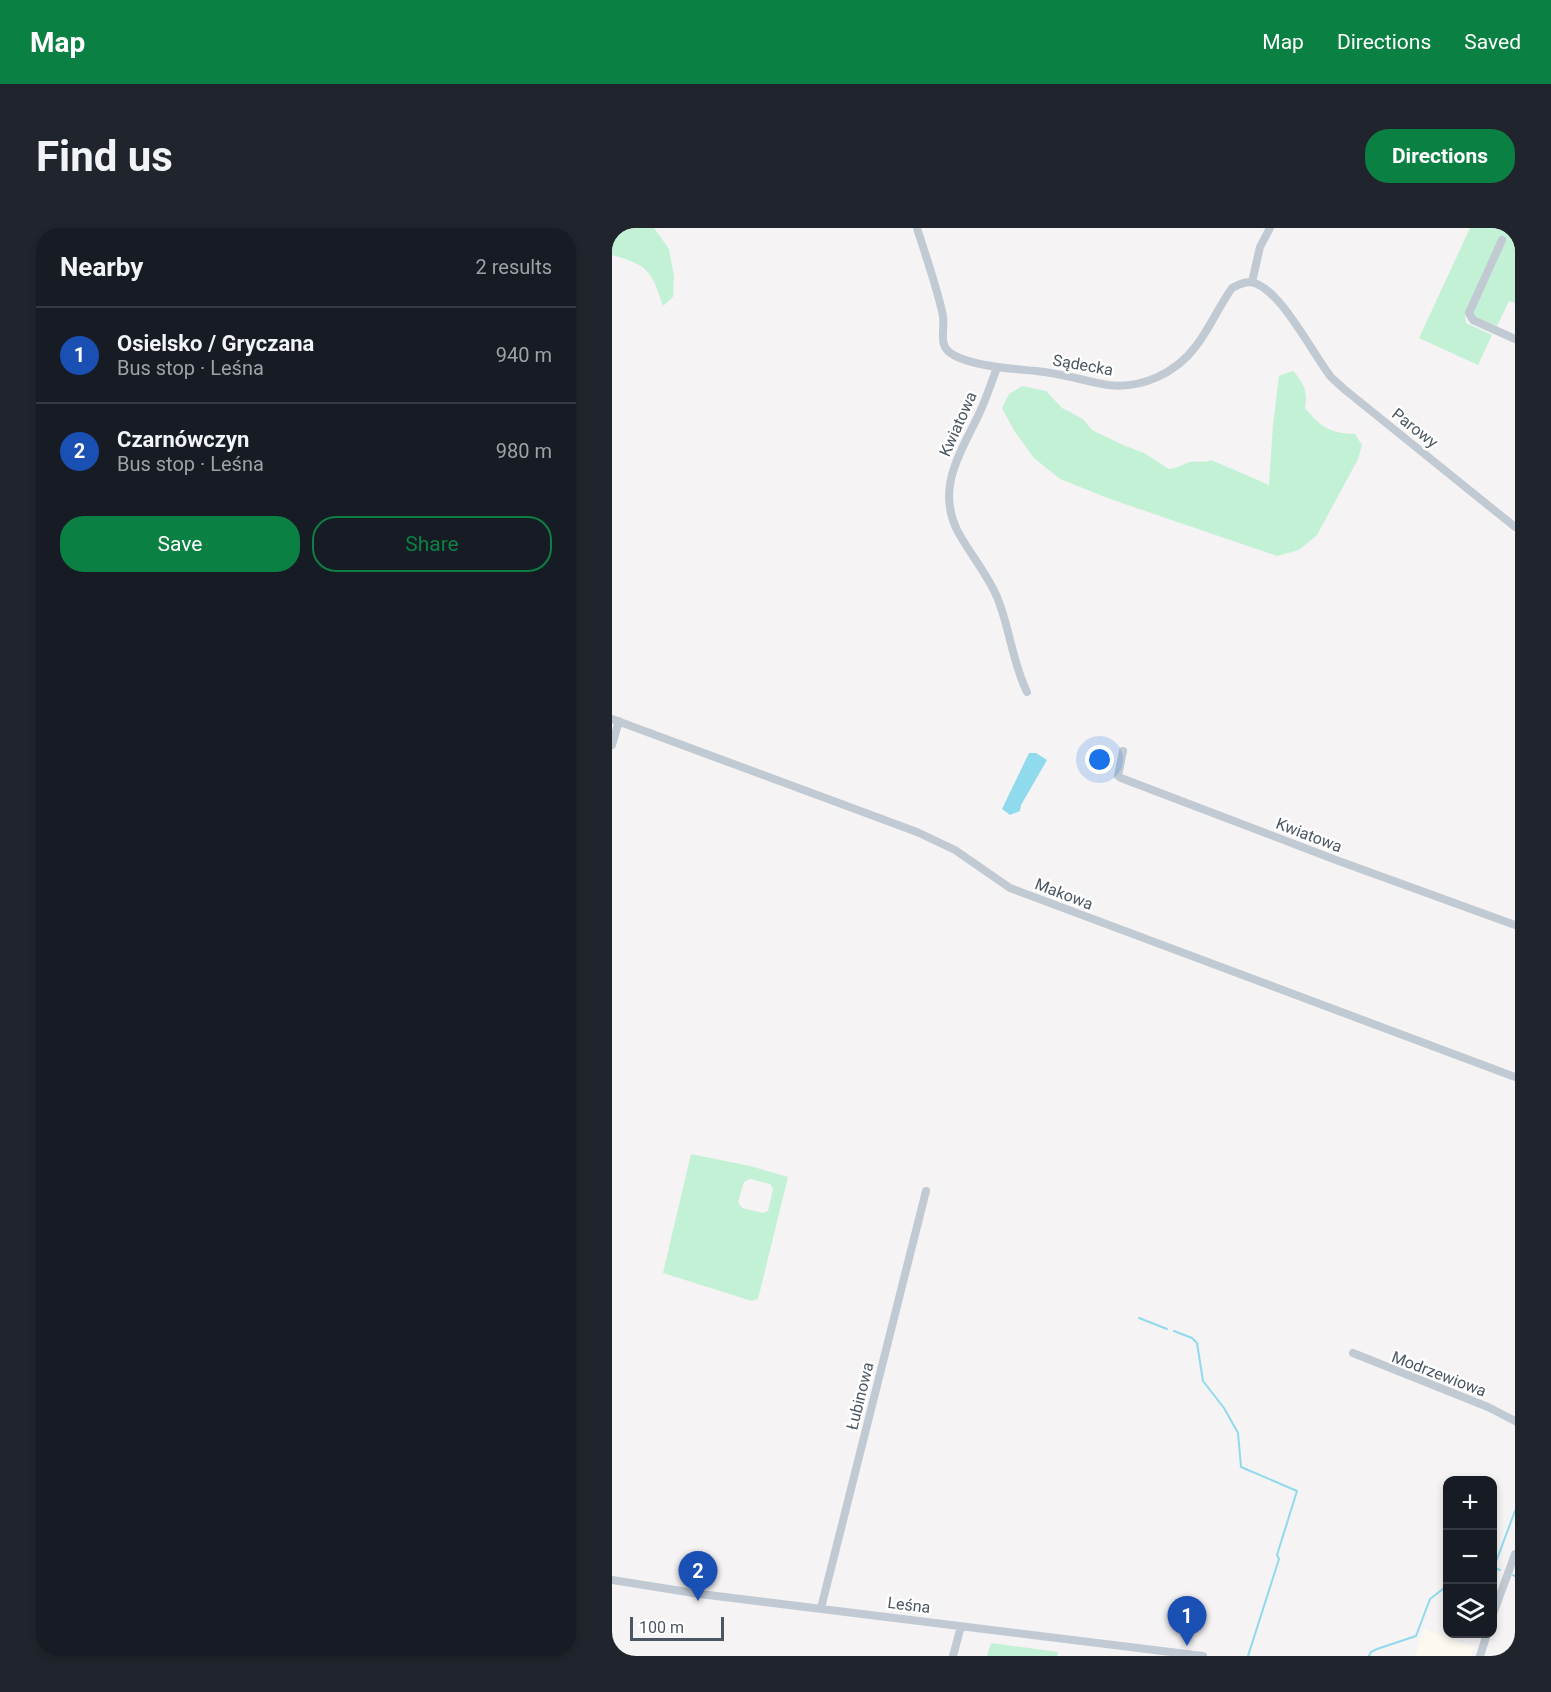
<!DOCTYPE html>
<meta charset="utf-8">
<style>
:root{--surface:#171b24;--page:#20242c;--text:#f1f3f6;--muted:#9ea1a6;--line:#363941;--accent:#0b8043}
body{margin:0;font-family:Roboto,sans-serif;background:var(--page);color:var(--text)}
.controls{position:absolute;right:18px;bottom:18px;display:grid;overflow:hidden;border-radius:12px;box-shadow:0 3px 9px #0003}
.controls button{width:54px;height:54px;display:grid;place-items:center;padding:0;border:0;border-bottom:2px solid var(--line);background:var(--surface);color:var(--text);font:30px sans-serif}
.scale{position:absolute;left:18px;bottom:15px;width:94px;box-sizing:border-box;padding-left:6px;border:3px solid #4a5661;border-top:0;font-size:16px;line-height:21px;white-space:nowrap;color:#4a5661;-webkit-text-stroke:4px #fff;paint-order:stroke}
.you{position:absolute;left:488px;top:532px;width:21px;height:21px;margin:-15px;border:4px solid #fff;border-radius:50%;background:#1a73e8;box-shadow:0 0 0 9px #1a73e833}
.badge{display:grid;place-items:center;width:39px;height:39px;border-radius:50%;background:var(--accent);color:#fff;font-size:20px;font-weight:700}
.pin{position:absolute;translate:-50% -50px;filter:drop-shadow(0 2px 3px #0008)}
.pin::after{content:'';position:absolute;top:32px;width:21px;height:18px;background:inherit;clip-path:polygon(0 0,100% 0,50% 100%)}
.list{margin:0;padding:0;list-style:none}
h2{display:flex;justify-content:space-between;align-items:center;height:78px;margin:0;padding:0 24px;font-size:26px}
h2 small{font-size:20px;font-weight:400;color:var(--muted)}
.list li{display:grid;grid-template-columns:39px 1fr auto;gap:18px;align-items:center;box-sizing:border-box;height:96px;padding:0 24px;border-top:2px solid var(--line)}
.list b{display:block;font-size:22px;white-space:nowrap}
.list p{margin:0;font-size:20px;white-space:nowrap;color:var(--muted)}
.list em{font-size:20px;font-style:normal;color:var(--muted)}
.actions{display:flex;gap:12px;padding:18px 24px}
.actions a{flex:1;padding:14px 0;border:2px solid var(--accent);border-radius:24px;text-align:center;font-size:21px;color:var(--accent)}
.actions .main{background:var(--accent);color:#fff}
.icon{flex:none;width:33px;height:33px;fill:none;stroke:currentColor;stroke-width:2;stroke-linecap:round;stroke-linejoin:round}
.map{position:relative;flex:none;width:903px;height:1428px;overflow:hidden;border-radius:24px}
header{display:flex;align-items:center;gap:36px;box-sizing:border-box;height:84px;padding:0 30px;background:var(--accent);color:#fff}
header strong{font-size:28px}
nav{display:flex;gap:33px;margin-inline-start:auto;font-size:21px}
.intro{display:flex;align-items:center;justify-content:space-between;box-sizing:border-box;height:144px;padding:0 36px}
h1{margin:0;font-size:42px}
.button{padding:15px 27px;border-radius:24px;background:var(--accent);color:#fff;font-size:21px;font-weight:700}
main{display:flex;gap:36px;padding:0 36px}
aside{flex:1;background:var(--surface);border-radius:24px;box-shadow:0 3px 9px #0003}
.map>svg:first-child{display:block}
</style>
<header>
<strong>Map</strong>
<nav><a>Map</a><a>Directions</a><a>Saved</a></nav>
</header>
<div class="intro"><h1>Find us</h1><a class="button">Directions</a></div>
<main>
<aside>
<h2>Nearby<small>2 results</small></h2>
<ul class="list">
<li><span class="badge" style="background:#1a4fb4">1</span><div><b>Osielsko / Gryczana</b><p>Bus stop · Leśna</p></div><em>940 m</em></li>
<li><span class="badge" style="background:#1a4fb4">2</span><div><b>Czarnówczyn</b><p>Bus stop · Leśna</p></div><em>980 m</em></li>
</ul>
<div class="actions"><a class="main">Save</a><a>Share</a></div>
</aside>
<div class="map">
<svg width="903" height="1428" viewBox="0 0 903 1428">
<rect width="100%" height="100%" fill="#f5f3f3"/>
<path fill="#fdf9ef" d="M812,1401L862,1419L859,1428H803Z"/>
<path fill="#c3f1d5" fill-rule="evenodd" d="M0,0H42L57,21L62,48L61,69L51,78C40,43 36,37 0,27Z
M858,0H903V75L897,73L885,98L861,88L860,83L889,9L853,86L854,95L880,107L866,137L807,110Z
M681,143C692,155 696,164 693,180C710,200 717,205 743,206L750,217L746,231L705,307L687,322L665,328L501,272L448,251L422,230L403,204L390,180L397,166L410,158L434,163L450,180L471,191L480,202L511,217L532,225L557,241C565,240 570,237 578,234C585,232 591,236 599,232L657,257L661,197L667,148Z
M79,926L138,938L176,949L146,1071L140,1073L51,1045ZM138,951L158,956L161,961L156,983L151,985L130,980L126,974L132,954Z
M379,1415L446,1424L445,1428H375Z"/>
<path fill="#90daee" d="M417,525H424L435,532L409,577L408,583L398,587L390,581Z"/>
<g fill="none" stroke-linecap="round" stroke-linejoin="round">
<path stroke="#90daee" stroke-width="2" d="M527,1090L555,1101
M562,1103L580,1110L585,1115L591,1153L612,1180L626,1205L629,1239L685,1263L665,1327L667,1331L636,1428
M880,1339L888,1342
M882,1339L903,1283
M901,1347L903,1348
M757,1428L759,1424L765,1421L804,1408L818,1371L836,1357"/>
<path stroke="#c1cad2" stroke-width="8" d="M305,0C314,29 325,59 331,88C333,99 327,115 336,123C352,138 403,141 424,143C449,145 472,153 496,157C530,161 564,145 584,118C598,100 607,78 620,60C626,57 631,54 638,54C667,57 701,127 719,149C723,153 728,157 732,161L903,299
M890,12L857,85L861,92L903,111
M640,54L648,19L658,0
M385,140C379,155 374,171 367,186C349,224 324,259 345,302C357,325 375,345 385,369C398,400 400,434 415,464
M0,491L305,604L343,622L398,660L903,849
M0,517L7,493
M511,523L506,548L509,550L724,632L903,697
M741,1125L876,1179L903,1193
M0,1352L88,1366L591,1428
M209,1380L314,963
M880,1389L903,1326
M341,1428L349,1398
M868,1428L875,1406"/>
</g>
<g text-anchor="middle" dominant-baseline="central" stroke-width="5" stroke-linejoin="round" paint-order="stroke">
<g font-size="16" fill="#4a5661" stroke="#fff">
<text transform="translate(471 137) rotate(10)">Sądecka</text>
<text transform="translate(346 196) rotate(-66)">Kwiatowa</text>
<text transform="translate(803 200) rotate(38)">Parowy</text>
<text transform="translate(697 607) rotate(21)">Kwiatowa</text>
<text transform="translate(452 666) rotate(21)">Makowa</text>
<text transform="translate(827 1146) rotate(21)">Modrzewiowa</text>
<text transform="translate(248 1168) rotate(-76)">Łubinowa</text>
<text transform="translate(297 1377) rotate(7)">Leśna</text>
</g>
</g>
</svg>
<div class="controls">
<button>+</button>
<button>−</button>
<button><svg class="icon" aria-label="layers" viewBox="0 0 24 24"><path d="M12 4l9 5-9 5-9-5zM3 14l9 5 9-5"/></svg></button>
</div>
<div class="scale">100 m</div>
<div class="you"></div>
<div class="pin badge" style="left:575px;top:1418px;background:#1a4fb4">1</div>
<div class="pin badge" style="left:86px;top:1373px;background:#1a4fb4">2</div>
</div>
</main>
